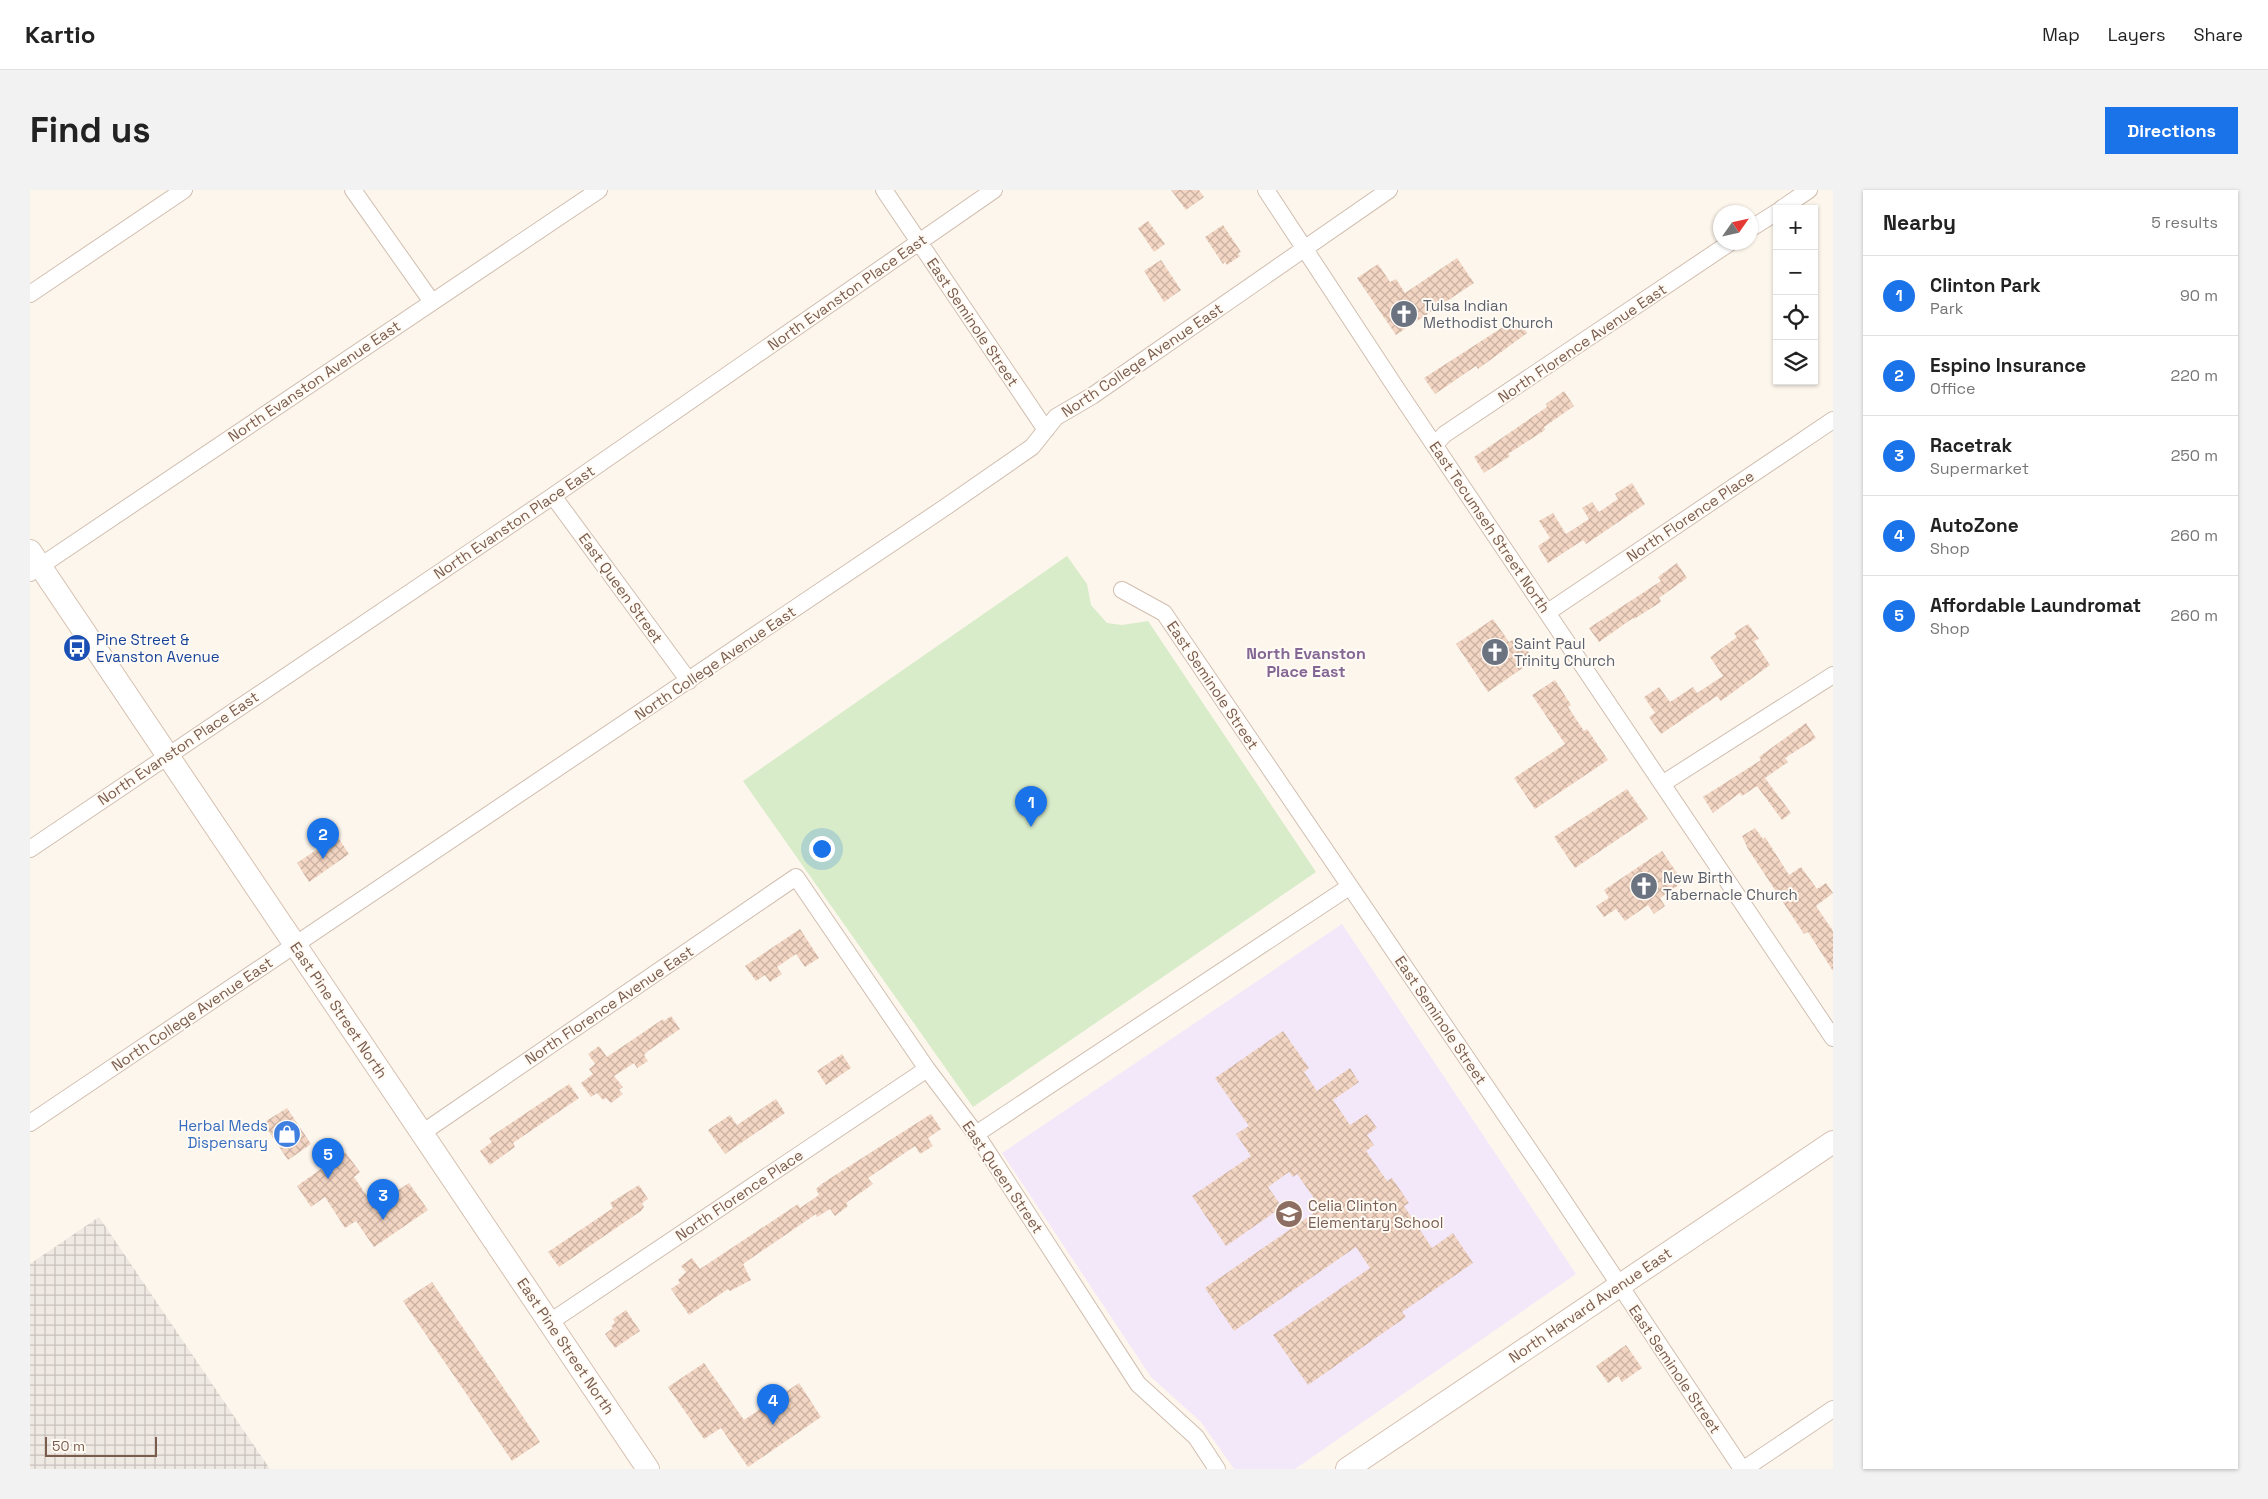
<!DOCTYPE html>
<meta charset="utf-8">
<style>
:root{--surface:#fff;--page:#f2f2f2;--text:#222;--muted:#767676;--line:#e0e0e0;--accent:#1a73e8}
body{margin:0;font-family:"Space Grotesk",sans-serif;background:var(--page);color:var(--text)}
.controls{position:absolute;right:15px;top:15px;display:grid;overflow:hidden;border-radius:0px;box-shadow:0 1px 4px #0004}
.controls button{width:45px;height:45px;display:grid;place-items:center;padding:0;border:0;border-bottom:1px solid var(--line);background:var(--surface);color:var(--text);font:25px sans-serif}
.compass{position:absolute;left:1683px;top:15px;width:45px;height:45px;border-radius:50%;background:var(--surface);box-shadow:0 1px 4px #0004;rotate:56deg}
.scale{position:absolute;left:15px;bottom:12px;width:112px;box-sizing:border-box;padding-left:5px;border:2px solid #7a5c4d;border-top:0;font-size:14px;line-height:18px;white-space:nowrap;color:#7a5c4d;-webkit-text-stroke:4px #fffaf3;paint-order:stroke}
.you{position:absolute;left:791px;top:658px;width:18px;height:18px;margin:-12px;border:4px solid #fff;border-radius:50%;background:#1a73e8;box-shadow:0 0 0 8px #1a73e833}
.badge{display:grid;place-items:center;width:32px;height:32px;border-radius:50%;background:var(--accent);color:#fff;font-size:16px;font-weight:700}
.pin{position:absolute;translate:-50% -41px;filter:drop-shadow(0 1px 2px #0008)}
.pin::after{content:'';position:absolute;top:26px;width:18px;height:15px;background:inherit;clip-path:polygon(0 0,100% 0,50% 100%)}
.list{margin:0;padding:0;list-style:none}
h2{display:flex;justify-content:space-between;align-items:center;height:65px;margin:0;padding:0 20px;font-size:21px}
h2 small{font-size:16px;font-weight:400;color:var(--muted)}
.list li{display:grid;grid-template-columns:32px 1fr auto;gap:15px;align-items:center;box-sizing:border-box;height:80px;padding:0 20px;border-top:1px solid var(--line)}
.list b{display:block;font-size:19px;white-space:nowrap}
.list p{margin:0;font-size:16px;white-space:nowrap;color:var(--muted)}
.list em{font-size:16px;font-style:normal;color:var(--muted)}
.icon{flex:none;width:28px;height:28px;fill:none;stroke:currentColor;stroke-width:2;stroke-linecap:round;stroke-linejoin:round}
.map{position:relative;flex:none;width:1803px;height:1279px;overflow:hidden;border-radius:0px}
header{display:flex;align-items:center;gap:30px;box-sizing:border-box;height:70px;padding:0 25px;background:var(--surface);border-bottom:1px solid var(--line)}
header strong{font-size:24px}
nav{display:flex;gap:28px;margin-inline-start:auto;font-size:18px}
.intro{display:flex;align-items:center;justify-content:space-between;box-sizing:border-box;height:120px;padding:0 30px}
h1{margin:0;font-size:35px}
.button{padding:12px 22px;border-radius:0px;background:var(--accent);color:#fff;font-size:18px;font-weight:700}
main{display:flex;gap:30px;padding:0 30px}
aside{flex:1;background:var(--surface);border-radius:0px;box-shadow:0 1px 4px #0004}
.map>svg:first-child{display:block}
</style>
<header>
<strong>Kartio</strong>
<nav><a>Map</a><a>Layers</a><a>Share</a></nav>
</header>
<div class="intro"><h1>Find us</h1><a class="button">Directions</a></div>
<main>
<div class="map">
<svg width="1803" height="1279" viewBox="0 0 1803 1279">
<defs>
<pattern id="industrial-grid" width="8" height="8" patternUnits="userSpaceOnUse" patternTransform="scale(1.25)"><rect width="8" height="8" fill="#efe9e4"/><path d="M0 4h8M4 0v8" fill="none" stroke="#c7c0bb"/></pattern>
<pattern id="building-cross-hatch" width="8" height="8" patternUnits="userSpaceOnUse" patternTransform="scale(1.25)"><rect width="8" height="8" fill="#f3d5c3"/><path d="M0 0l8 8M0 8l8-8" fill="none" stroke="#cab0a1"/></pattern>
</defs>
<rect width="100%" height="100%" fill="#fdf6ec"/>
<path fill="url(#industrial-grid)" d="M69,1027L214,1241L240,1279H0V1074Z"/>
<path fill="#f3e8fa" d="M1312,734L1546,1084L1265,1279H1204L1171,1232L1121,1187L972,963Z"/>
<path fill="#d8ecc9" d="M1037,366L1057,394L1061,415L1077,433L1092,435L1118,431L1286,682L943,917L713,591Z"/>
<path fill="url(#building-cross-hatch)" d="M1141,0H1169L1174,7L1156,20Z
M1118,31L1135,54L1124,62L1108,38Z
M1193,35L1211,62L1208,64L1210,66L1197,75L1195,72L1193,74L1175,47Z
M1427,68L1444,93L1366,145L1327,88L1348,74L1360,92L1366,89L1375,103Z
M1131,70L1151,100L1134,112L1114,81Z
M1487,128L1497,143L1448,179L1446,176L1405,204L1394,188Z
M1534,201L1544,216L1514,237L1515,240L1478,264L1480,266L1454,283L1444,267L1517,217L1516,214Z
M1602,293L1615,314L1556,354L1553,350L1518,373L1508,356L1520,348L1509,331L1523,323L1536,344L1559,329L1552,318L1562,312L1569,322L1588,309L1585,304Z
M1647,373L1657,388L1629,408L1631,412L1604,429L1603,428L1569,452L1559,438L1631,391L1628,387Z
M1463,429L1479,452L1484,449L1489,457L1493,454L1502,467L1498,470L1500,473L1458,502L1426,454Z
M1718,434L1729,449L1724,451L1740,475L1691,511L1687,506L1631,544L1619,527L1625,523L1614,507L1629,497L1640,512L1663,497L1667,503L1693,486L1680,467L1707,447L1704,443Z
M1525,490L1541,515L1538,517L1554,541L1557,539L1578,570L1505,619L1484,588L1535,554L1502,505Z
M1776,533L1786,548L1755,568L1758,572L1735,588L1761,623L1752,630L1727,596L1712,606L1710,603L1683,623L1673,607L1731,570L1729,567Z
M1597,599L1618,629L1545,678L1524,647Z
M1725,638L1733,649L1735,647L1759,685L1771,677L1787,699L1796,693L1803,703L1786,716L1803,741V781L1778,742L1774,744L1718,659L1712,646Z
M307,646L319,664L279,692L267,673Z
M1632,661L1653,692L1630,708L1635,716L1624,724L1618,715L1595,731L1586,719L1574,727L1566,716L1579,708L1574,700Z
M770,739L789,768L775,777L766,764L747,777L752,784L740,792L735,785L726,791L715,776Z
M641,826L650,839L618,861L614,865L618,871L607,878L604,873L584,886L593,897L589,900L593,904L581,913L576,908L573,910L567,903L561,907L551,893L563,884L559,879L565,874L558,864L569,856L577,867L633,829L634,831Z
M1253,841L1279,878L1274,882L1287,901L1320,878L1329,892L1303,910L1320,935L1337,924L1347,938L1337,945L1344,955L1336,961L1357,991L1362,988L1379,1013L1374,1016L1402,1058L1423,1043L1443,1073L1372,1122L1376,1127L1278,1195L1243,1145L1340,1078L1326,1057L1204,1141L1175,1098L1291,1018L1267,984L1263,987L1259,982L1238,997L1252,1017L1196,1056L1162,1006L1221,966L1206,944L1219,936L1185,888Z
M812,864L821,878L796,895L787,881Z
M539,894L549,908L483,953L485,957L460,975L450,961L462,952L459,948Z
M746,909L755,923L695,964L678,940L700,925L707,935Z
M257,918L281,954L258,970L233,933Z
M901,924L911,939L898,948L903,956L890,964L885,956L838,988L843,994L816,1013L818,1016L805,1026L800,1019L787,1027L786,1024L713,1074L721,1090L700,1101L698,1099L659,1125L641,1099L650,1093L648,1090L656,1082L651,1076L662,1068L670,1079L768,1014L770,1018L789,1005L786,999L793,993Z
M315,962L330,982L324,987L344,1016L379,993L398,1020L344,1057L326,1031L315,1038L295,1007L281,1017L267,996Z
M609,995L618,1009L612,1013L614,1017L611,1021L529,1077L518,1062L583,1018L580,1013Z
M402,1092L510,1252L482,1271L373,1111Z
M596,1120L610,1141L585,1158L575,1144L583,1138L581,1136L585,1133L583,1129Z
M1596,1155L1612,1178L1592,1192L1588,1186L1578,1193L1566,1176Z
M674,1173L714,1230L769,1193L791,1227L718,1277L691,1238L674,1249L638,1197Z"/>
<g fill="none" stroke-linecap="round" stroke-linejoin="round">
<g stroke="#d1beb0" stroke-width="18">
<path id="minor" d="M323,0L402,112
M854,0L1016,240
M1236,0L1370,204L1803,848
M1751,19L1779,0
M1720,39L1747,22
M0,104L154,0
M1404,255L1415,244L1701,52
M523,306L659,491
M0,383L569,0
M1092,400L1134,423L1519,989L1712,1279
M1518,422L1803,230
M1632,594L1803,485
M0,659L523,306L964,0
M0,933L917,316L1002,257L1026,227L1062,206L1359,0
M392,943L766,687L897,879L946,944L1108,1194L1166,1247L1187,1279
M946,944L1319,697
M520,1132L897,879
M1714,1279L1803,1219"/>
</g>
<g stroke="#d6c0b0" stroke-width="24">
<path id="secondary" d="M0,361L618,1279
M1317,1279L1803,952"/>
</g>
<use href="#minor" stroke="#fff" stroke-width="16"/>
<use href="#secondary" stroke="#fff" stroke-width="22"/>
</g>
<defs>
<g id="church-disc" transform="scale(1.4375)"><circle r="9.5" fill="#6b7280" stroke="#fffaf3"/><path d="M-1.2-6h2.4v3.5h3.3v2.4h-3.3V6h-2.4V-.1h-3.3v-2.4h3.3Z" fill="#fff"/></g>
<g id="bus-disc" transform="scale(1.4375)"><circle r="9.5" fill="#1a4fb4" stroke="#fffaf3"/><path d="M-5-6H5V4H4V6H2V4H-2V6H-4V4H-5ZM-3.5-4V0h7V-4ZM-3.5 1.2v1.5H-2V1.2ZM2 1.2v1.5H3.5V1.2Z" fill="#fff"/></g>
<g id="shop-disc" transform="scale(1.4375)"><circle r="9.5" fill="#3f7fe0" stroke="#fffaf3"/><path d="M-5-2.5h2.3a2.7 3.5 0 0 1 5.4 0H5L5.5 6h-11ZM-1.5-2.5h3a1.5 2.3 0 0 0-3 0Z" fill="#fff"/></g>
<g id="school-disc" transform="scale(1.4375)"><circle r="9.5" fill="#8d6e63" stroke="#fffaf3"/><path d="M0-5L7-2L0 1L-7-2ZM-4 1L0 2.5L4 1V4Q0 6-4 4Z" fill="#fff"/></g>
</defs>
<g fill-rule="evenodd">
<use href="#church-disc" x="1374" y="124"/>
<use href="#bus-disc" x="47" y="458"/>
<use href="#church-disc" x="1465" y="462"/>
<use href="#church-disc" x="1614" y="696"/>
<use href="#shop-disc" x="257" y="944"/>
<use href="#school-disc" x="1259" y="1024"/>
</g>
<g text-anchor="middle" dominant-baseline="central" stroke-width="4" stroke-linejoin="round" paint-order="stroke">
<g font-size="15" fill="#7a5c4d" stroke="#fffaf3">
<text transform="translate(817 102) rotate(-35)">North Evanston Place East</text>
<text transform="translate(943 132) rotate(56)">East Seminole Street</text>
<text transform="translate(1552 153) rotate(-34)">North Florence Avenue East</text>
<text transform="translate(1112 170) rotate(-34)">North College Avenue East</text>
<text transform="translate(284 191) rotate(-34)">North Evanston Avenue East</text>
<text transform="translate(1660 326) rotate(-34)">North Florence Place</text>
<text transform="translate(484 332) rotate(-34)">North Evanston Place East</text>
<text transform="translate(1460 337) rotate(56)">East Tecumseh Street North</text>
<text transform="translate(591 398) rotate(54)">East Queen Street</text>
<text transform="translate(685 473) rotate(-34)">North College Avenue East</text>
<text transform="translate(1183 495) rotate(56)">East Seminole Street</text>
<text transform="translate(148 558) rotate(-34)">North Evanston Place East</text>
<text transform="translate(579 815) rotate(-34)">North Florence Avenue East</text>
<text transform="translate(309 820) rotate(56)">East Pine Street North</text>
<text transform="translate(162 824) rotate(-34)">North College Avenue East</text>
<text transform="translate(1411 830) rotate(56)">East Seminole Street</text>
<text transform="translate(973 987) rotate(56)">East Queen Street</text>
<text transform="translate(709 1005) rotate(-34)">North Florence Place</text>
<text transform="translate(1560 1115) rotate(-34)">North Harvard Avenue East</text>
<text transform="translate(536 1156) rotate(56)">East Pine Street North</text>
<text transform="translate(1645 1179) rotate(56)">East Seminole Street</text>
</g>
<g font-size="15" fill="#5b616d" stroke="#fffaf3" text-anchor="start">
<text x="1393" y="115">Tulsa Indian<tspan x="1393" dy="17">Methodist Church</tspan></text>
<text x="1484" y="453">Saint Paul<tspan x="1484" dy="17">Trinity Church</tspan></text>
<text x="1633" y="687">New Birth<tspan x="1633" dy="17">Tabernacle Church</tspan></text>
</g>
<g font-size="15" fill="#164399" stroke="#fffaf3" text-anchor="start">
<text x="66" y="449">Pine Street &amp;<tspan x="66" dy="17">Evanston Avenue</tspan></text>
</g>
<g font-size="15" fill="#366cbe" stroke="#fffaf3" text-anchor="end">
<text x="238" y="935">Herbal Meds<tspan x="238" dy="17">Dispensary</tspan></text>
</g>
<g font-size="15" fill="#785e54" stroke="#fffaf3" text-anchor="start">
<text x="1278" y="1015">Celia Clinton<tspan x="1278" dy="17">Elementary School</tspan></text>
</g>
<g font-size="16" font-weight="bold" fill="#846695" stroke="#fffaf3">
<text x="1276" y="463">North Evanston<tspan x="1276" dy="18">Place East</tspan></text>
</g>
</g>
</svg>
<div class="controls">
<button>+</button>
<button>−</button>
<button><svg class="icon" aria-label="locate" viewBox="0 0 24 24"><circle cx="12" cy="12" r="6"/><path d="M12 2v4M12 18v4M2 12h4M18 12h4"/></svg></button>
<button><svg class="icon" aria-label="layers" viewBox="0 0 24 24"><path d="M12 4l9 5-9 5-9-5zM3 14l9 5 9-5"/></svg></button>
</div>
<svg class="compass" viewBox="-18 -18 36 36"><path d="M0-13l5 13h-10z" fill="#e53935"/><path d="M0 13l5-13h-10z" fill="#767676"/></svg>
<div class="scale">50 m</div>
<div class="you"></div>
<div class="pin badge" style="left:1001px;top:637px">1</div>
<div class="pin badge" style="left:293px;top:669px">2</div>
<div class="pin badge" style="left:353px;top:1030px">3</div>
<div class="pin badge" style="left:743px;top:1235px">4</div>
<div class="pin badge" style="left:298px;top:989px">5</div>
</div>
<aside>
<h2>Nearby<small>5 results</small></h2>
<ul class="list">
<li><span class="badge">1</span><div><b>Clinton Park</b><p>Park</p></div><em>90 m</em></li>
<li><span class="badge">2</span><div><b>Espino Insurance</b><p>Office</p></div><em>220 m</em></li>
<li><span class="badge">3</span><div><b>Racetrak</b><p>Supermarket</p></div><em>250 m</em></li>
<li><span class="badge">4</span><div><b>AutoZone</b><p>Shop</p></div><em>260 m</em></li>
<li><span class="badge">5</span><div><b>Affordable Laundromat</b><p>Shop</p></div><em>260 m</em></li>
</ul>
</aside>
</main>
